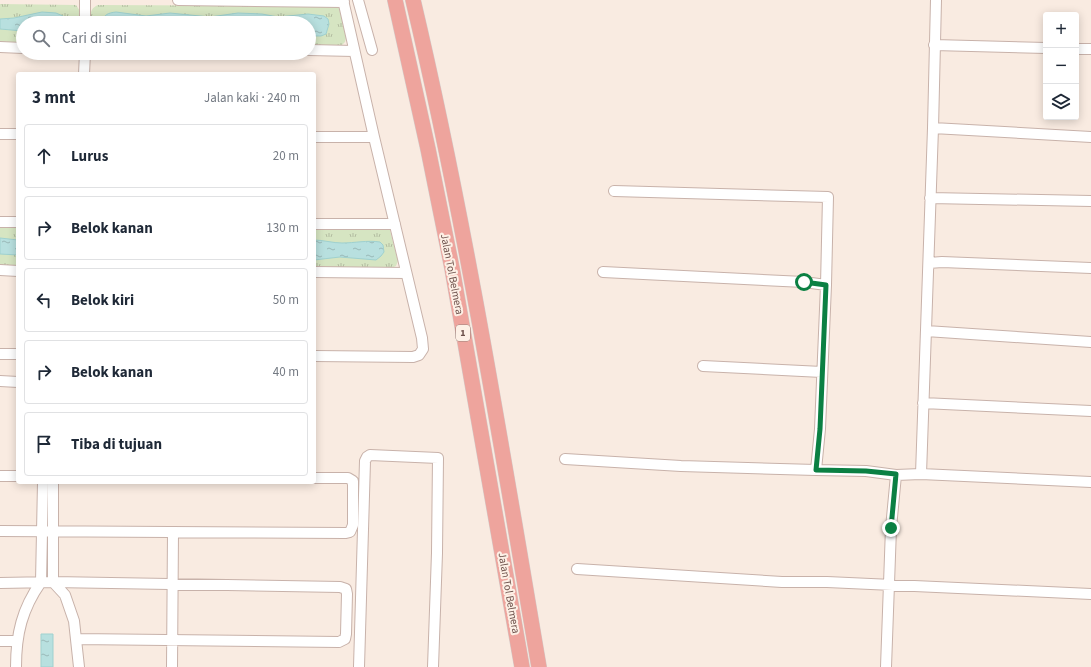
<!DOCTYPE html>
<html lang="id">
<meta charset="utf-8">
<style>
:root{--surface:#fff;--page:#f2f2f3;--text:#1f2937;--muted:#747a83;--line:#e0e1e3}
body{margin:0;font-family:"Source Sans 3",sans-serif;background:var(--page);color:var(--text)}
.controls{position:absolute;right:12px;top:12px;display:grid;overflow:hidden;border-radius:4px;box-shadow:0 2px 10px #0003}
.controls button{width:36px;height:36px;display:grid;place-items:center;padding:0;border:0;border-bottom:1px solid var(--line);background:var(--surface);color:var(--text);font:20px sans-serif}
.stop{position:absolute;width:12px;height:12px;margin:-9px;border:3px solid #0b8043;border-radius:50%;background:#fff}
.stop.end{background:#0b8043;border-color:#fff;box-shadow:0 1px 4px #0008}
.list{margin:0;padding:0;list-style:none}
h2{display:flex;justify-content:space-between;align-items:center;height:52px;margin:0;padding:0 16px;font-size:17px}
h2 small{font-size:13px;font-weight:400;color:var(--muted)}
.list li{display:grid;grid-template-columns:26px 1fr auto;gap:12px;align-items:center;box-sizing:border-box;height:64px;margin:0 8px 8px;padding:0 8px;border:1px solid var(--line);border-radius:4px}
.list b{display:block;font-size:15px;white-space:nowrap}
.list em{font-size:13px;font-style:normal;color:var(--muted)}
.icon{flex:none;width:22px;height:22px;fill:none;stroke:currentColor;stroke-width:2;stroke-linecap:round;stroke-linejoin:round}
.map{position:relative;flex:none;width:1091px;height:667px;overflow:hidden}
.search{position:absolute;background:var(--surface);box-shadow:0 2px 10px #0003;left:16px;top:16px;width:300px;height:44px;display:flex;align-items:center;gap:10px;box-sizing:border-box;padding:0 14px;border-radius:22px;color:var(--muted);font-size:15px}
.panel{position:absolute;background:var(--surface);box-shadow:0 2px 10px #0003;left:16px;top:72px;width:300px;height:412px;border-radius:4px}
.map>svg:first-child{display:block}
</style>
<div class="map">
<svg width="1091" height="667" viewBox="0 0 1091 667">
<defs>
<pattern id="grass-tufts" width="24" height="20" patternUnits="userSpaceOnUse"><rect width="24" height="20" fill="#d6e5c2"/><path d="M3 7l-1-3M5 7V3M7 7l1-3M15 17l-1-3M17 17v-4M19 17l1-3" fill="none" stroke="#b2bca0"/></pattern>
<pattern id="water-ripples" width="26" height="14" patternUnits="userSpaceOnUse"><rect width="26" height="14" fill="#b8e0df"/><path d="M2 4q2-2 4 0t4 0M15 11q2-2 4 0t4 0" fill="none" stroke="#9ab8b7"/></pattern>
</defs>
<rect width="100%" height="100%" fill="#f9ebe1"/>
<path fill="url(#grass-tufts)" d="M0,4L76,5L80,11V23H23V43H0Z
M98,5L335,6L340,9L341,13L346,38L345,42L341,46L309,45V23H91C91,14 89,9 98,5Z
M0,228H18V265H0Z
M314,228L386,229L390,230L398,261L396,266L392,268H314Z"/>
<path fill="url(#water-ripples)" stroke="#9fd1cf" d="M42,12L56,13L63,16L66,23H23V31L0,29V19L14,18Z
M116,12L146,16L170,13L210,17L238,13L262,14L278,17L308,14L324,16L328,19L329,24L326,34L321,36H309V23H102C104,14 108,13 116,12Z
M0,238L18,240V255L0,254Z
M314,240C323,240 333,243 342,243C355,243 367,240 380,242L383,245L384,252L381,256L376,260L340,257L314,260Z
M41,634H53V667H41Z"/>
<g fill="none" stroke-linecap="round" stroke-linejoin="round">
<g stroke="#c8b2aa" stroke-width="12">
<path id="minor" d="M178,0L344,2
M358,0L372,50
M85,23V0
M934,45L1046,48
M0,47L23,48
M1076,49H1091
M309,50L354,51
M84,74L85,53
M933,128L1091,137
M0,134H18
M314,137H374
M614,191L828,197L826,285L820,429L816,470L866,471L896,475L921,474L1091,482
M930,198L1091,201
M0,222H18
M314,224H395
M929,263L942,262L1091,268
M0,270L18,271
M314,272L406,273
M603,272L804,282L826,285
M926,331L1091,342
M0,354H18
M314,356L413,357L419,355L423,349L422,338L374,137L343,0
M703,366L822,372
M0,381L18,382
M923,403L1091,411
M565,459L681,466L816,470
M921,474L933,128L936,0
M0,476H18
M53,482V582L65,595L74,621L79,667
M0,531L346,533L350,532L353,525V481L348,478H314
M577,569L782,582H827L1091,594
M0,583L53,582L340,587L346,589L347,594L346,634L345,639L339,642L76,639
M0,641H17
M16,667C16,634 22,609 41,582L43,482
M172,667L173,532
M359,667L365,461L367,457L370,455L438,458L437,553L433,667
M886,667L891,528L896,475"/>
</g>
<g stroke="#d3cbc9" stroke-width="16">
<path id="highway" d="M395,0L428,149L452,268L522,667
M413,0C465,220 501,444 539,667"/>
</g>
<use href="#minor" stroke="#fff" stroke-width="10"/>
<use href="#highway" stroke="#eea49d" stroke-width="15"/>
</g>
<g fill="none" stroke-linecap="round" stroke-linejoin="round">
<path stroke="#0b8043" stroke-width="5" d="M804,282L826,285L820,429L816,470L866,471L896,474L891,528"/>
</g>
<g text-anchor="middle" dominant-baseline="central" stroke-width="4" stroke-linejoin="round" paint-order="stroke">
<rect fill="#fdf0e6" stroke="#98817a" stroke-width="1" x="456" y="325" width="14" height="16" rx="3"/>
<g font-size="10" font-weight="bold" fill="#6d514b">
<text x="463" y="333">1</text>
</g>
<g font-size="11" fill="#6d514b" stroke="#fdf0e6">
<text transform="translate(452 274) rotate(79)">Jalan Tol Belmera</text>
<text transform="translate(509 593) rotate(80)">Jalan Tol Belmera</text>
</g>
</g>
</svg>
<div class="controls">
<button>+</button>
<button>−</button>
<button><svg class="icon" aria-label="layers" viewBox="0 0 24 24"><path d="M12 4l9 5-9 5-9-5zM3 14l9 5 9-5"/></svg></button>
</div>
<div class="stop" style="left:804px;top:282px"></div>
<div class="stop end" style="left:891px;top:528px"></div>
<div class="search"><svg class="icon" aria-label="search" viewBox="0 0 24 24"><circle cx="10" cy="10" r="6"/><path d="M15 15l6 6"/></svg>Cari di sini</div>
<section class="panel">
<h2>3 mnt<small>Jalan kaki · 240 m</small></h2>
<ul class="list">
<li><svg class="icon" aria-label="ahead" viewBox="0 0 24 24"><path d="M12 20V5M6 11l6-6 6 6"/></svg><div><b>Lurus</b></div><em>20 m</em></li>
<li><svg class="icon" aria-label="right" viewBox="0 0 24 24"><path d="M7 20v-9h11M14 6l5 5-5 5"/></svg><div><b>Belok kanan</b></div><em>130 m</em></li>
<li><svg class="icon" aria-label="left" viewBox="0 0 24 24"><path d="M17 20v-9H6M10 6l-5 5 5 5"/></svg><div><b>Belok kiri</b></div><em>50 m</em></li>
<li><svg class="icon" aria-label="right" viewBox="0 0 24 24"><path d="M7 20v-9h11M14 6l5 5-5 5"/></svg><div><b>Belok kanan</b></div><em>40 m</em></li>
<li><svg class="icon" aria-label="arrive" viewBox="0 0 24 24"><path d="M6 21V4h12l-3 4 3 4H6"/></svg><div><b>Tiba di tujuan</b></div></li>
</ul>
</section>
</div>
